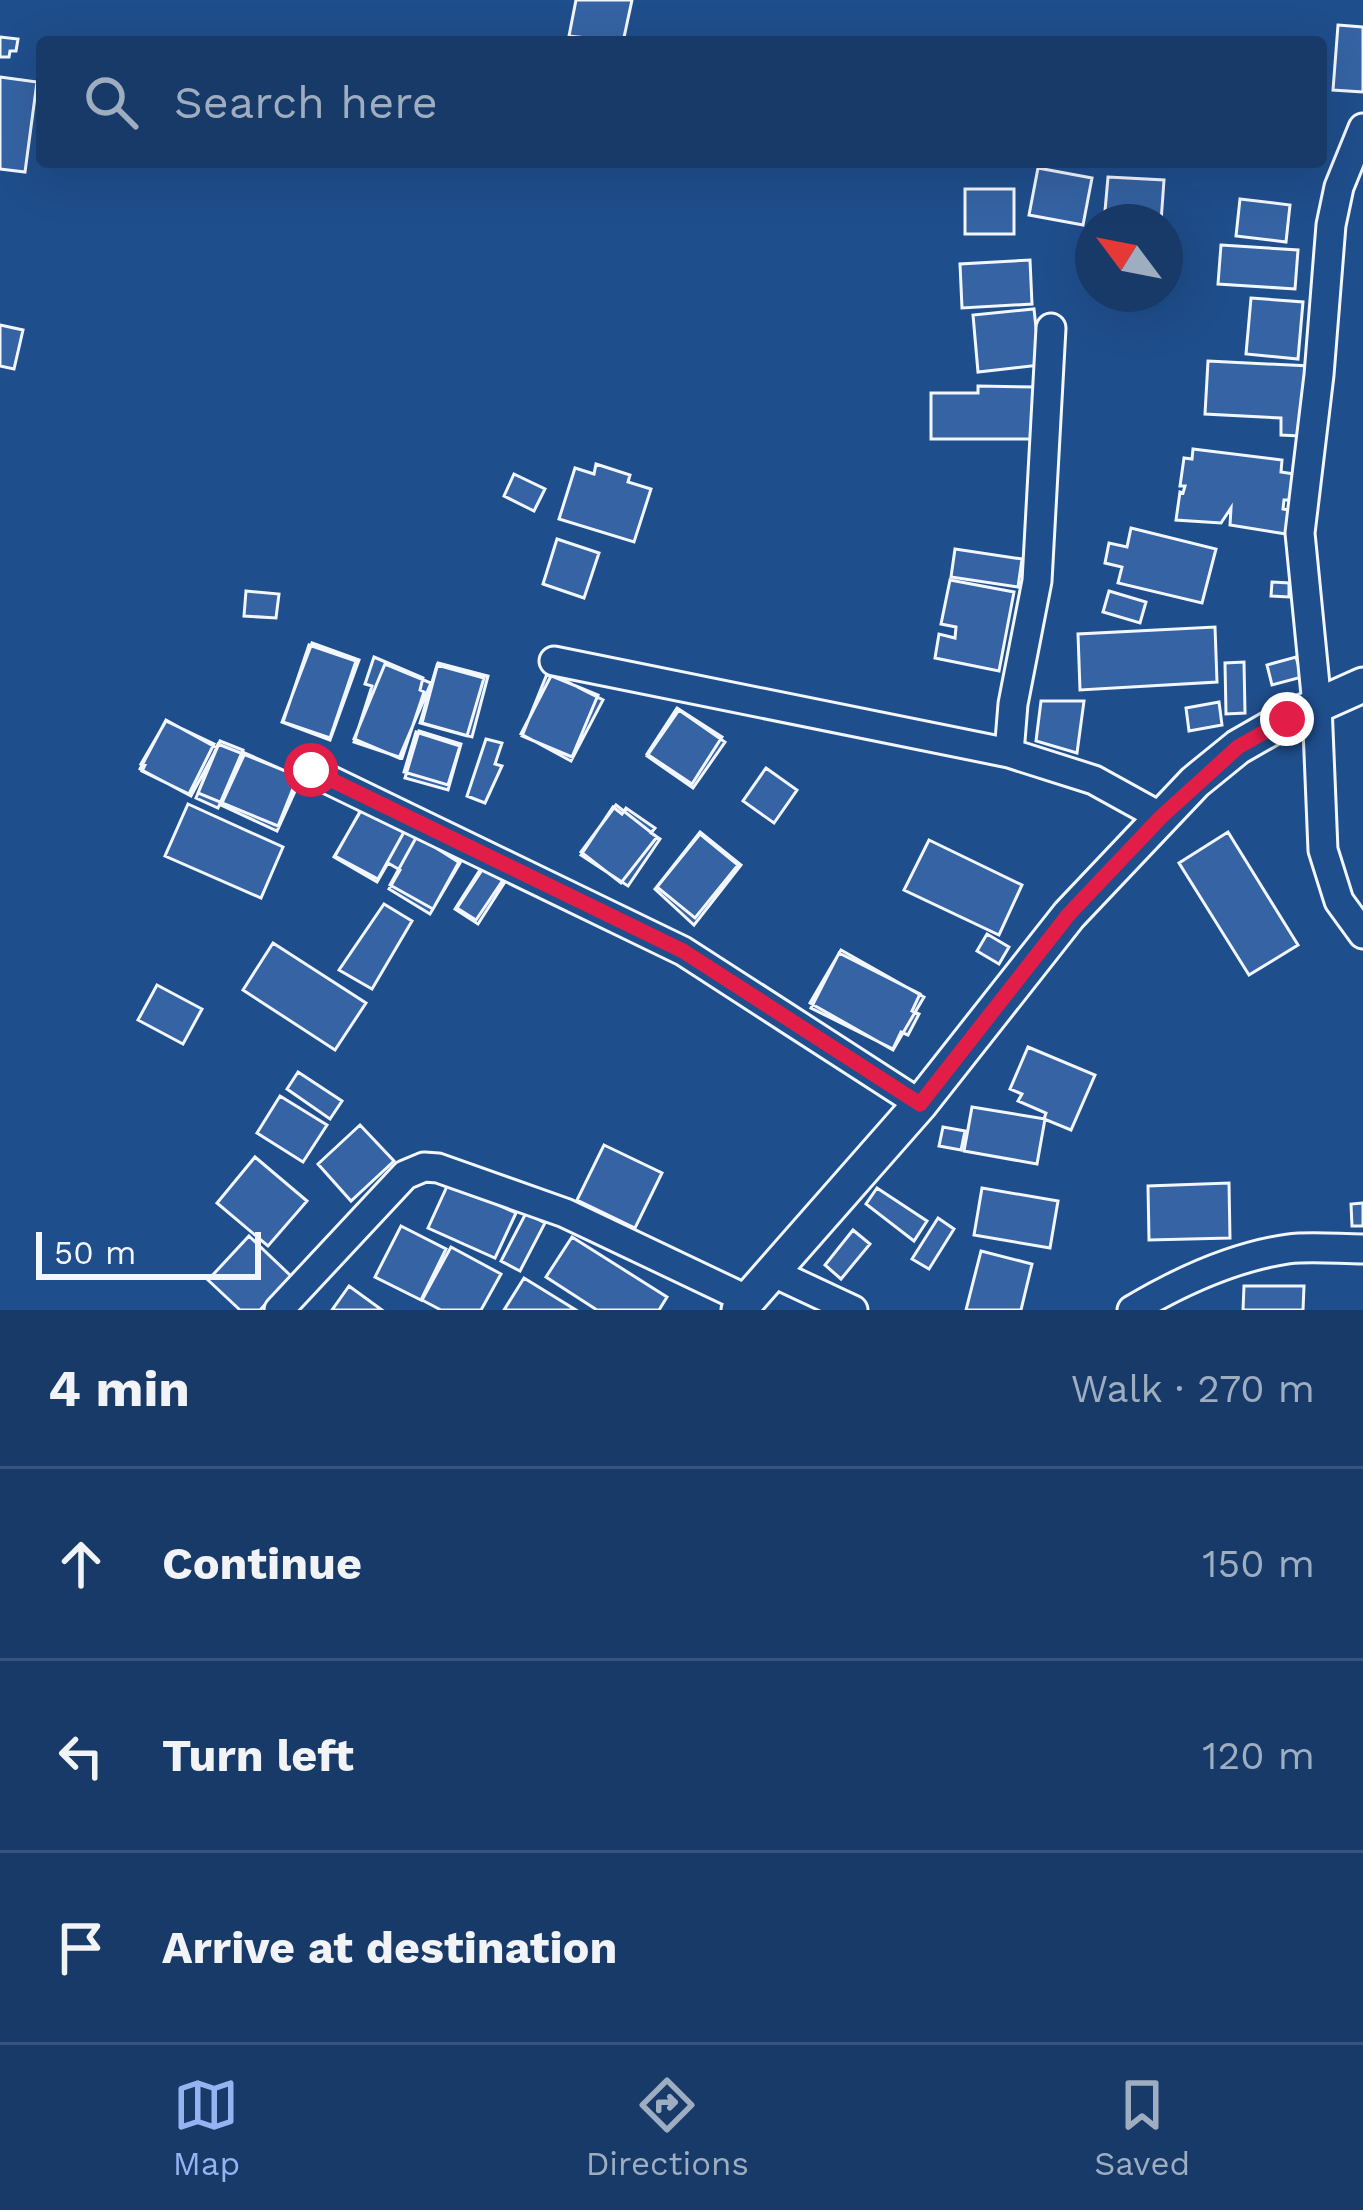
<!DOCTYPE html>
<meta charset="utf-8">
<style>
:root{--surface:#173a69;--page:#20416f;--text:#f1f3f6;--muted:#9eadc0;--line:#36547d;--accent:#95b2f1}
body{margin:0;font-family:"Work Sans",sans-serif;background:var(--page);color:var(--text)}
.compass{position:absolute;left:1075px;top:204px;width:108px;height:108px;border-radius:50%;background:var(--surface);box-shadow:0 12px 48px #0002;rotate:302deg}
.scale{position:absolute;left:36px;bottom:30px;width:225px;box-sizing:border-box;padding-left:12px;border:6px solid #f2f6ff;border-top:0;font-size:33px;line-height:42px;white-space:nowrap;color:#f2f6ff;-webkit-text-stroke:9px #1f4e8c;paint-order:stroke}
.stop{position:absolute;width:36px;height:36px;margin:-27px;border:9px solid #e11d48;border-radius:50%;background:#fff}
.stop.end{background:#e11d48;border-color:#fff;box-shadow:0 3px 12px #0008}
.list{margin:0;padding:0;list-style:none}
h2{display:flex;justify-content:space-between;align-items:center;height:156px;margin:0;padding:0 48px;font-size:51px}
h2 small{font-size:39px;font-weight:400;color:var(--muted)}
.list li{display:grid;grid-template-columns:78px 1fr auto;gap:36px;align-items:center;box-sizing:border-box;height:192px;padding:0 48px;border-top:3px solid var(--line)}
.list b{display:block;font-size:45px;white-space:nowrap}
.list em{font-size:39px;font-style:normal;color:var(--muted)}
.icon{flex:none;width:66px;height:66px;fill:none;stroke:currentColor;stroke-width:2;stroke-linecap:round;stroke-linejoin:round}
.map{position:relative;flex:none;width:1363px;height:1310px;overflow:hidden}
.search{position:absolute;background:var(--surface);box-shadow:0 12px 48px #0002;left:36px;right:36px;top:36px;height:132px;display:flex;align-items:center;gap:30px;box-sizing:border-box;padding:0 42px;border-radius:12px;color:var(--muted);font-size:45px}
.sheet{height:732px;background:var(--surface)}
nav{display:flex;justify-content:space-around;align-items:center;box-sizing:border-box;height:168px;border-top:3px solid var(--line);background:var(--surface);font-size:33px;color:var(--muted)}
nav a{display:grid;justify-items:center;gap:6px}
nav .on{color:var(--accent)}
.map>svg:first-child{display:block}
</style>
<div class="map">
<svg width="1363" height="1310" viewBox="0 0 1363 1310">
<rect width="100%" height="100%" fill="#1f4e8c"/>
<path fill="#3563a3" stroke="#f2f6ff" stroke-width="3" d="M576,0H632L623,42L569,36Z
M1338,25L1363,27V92L1333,90Z
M0,37L18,39L16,51H10L9,57H0Z
M0,77L37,82L25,172L0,169Z
M1038,168L1092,178L1083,225L1029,215Z
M1108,177L1164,180L1161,222H1104Z
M965,189H1014V234H965Z
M1240,199L1290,205L1286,242L1236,236Z
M1221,245L1298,250L1295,289L1218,284Z
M1030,260L1032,304L962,308L960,264Z
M1251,298L1303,302L1298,359L1246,354Z
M1034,309L1040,365L978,372L973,315Z
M0,325L23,330L14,369L0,366Z
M1208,361L1310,366L1308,405H1301L1299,436L1281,435V418L1205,414Z
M978,386L1038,387L1037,439H931V393H978Z
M1193,449L1282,460L1281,472L1294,474L1290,500H1284L1283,509L1289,510L1286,534L1230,525L1231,508L1221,523L1176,520L1180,492L1183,493L1185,486H1180L1184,458L1192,459Z
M596,464L630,475L628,482L651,489L634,542L559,519L575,468L594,474Z
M514,474L545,489L534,511L504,496Z
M1131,528L1216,549L1202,603L1118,583L1122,567L1105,563L1109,543L1127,547Z
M557,539L599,553L584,598L543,584Z
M955,549L1022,559L1018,587L951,577Z
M950,580L1014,592L999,671L935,658L939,634L955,638L956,627L941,624Z
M1272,582L1289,583V597L1271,596Z
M246,591L279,594L276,618L244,616Z
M1109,591L1146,602L1140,623L1103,612Z
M1215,627L1217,682L1080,690L1078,634Z
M312,643L359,660L330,740L282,722Z
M309,645L356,661L330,738L283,722Z
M374,657L423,678L420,690L424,692L402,758L354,742L372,686L365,684Z
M1296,657L1302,677L1272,685L1267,665Z
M1244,662L1245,713L1226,714L1225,663Z
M438,663L488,676L472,737L422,723Z
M385,664L431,683L399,758L354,739Z
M437,665L484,678L467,736L420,723Z
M547,674L598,695L572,757L522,736Z
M552,674L603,700L571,761L521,734Z
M1041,701H1084L1077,753L1036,741Z
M1219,702L1222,725L1189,731L1186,708Z
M677,708L722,737L692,784L647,754Z
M679,710L725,742L693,788L647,756Z
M166,720L217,748L191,796L140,769Z
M166,721L214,744L189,794L142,771L145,765L141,764Z
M419,731L461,744L448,790L405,778Z
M416,732L460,746L448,785L404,772Z
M486,739L502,743L495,764L502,766L485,803L467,796Z
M220,741L243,750L218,808L196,798Z
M218,744L298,776L278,826L198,793Z
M245,753L301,778L277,831L221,805Z
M766,768L797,790L774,823L743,801Z
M366,802L439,846L438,849L460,863L430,914L389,889L400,870L388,863L377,882L334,857Z
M188,804L283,847L261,898L165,856Z
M616,805L657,837L621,883L581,852Z
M613,807L622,814L626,808L655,828L651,833L660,839L628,886L581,855Z
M362,808L404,832L378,879L335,856Z
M700,832L741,865L694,925L655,889Z
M1228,832L1298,945L1249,975L1179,863Z
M700,834L738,865L695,918L657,887Z
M417,836L460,860L433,909L390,885Z
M929,840L1022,885L999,935L904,890Z
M488,861L507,874L476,920L457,908Z
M485,862L508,877L478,924L455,909Z
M384,904L412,921L372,989L339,970Z
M987,934L1009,947L999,964L977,951Z
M273,943L366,1003L335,1050L243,990Z
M841,950L924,997L893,1050L810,1003Z
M839,953L920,994L912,1011L919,1014L908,1035L901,1032L893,1049L811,1008Z
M157,985L202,1009L183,1044L138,1020Z
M1028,1047L1095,1075L1071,1130L1044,1119L1046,1113L1018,1101L1022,1094L1010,1089Z
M298,1072L342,1101L330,1119L287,1089Z
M280,1096L327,1125L303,1162L257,1133Z
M972,1107L1045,1119L1037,1164L964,1151Z
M360,1125L394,1161L351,1201L318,1164Z
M943,1127L965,1131L961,1150L939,1146Z
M604,1145L662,1173L635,1228L577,1200Z
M255,1157L307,1201L268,1246L217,1203Z
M449,1182L516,1213L495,1258L428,1228Z
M1229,1183L1230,1238L1149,1240L1148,1186Z
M877,1188L927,1221L914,1241L866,1204Z
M982,1188L1058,1201L1050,1248L974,1235Z
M1363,1203V1226H1352L1351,1204Z
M526,1213L545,1223L520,1271L501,1261Z
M938,1218L954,1229L929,1269L912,1259Z
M401,1226L446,1249L421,1300L375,1277Z
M853,1230L870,1244L841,1279L825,1265Z
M249,1236L291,1276L260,1310H240L208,1280Z
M572,1237L667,1297L659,1310H597L546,1277Z
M451,1247L501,1274L481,1310H441L422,1300Z
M981,1251L1032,1264L1021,1310H966Z
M524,1278L576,1310H504Z
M349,1286L382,1310H332Z
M1244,1286H1304L1303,1310H1243Z"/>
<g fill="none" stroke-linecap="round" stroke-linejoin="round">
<g stroke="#f2f6ff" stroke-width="33">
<path id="minor" d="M1363,128L1339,187L1331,225L1319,375L1300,533L1317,705L1323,850L1339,901L1363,934
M554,661L1009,753L1094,780L1161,817
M1009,753L1013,704L1037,581L1051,328
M311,771L683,951L920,1104
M772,1272L853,1310
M279,1310L405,1175L424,1167L438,1168L565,1213L748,1300
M1132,1310C1179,1282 1233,1257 1288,1249C1312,1246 1339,1249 1363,1249"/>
</g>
<g stroke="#f2f6ff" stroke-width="39">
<path id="tertiary" d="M739,1310L920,1104L1069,915L1195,782L1238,747L1287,719L1363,685"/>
</g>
<use href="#minor" stroke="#1f4e8c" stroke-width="27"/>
<use href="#tertiary" stroke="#1f4e8c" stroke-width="33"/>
</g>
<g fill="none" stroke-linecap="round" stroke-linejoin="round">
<path stroke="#e11d48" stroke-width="15" d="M311,770L683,951L920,1104L1069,914L1161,817L1238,747L1287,719"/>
</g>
</svg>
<svg class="compass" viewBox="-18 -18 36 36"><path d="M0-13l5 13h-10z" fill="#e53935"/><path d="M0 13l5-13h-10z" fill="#9eadc0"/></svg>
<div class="scale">50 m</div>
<div class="stop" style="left:311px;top:770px"></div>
<div class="stop end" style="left:1287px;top:719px"></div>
<div class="search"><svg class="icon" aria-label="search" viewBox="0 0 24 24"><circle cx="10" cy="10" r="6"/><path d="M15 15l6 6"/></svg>Search here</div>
</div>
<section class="sheet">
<h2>4 min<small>Walk · 270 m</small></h2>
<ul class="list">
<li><svg class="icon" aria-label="ahead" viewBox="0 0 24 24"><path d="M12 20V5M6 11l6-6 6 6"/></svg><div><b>Continue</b></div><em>150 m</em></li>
<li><svg class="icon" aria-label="left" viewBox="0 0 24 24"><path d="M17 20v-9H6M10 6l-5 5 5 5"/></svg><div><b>Turn left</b></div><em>120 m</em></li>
<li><svg class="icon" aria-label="arrive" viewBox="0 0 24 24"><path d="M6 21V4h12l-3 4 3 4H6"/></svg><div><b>Arrive at destination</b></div></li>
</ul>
</section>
<nav>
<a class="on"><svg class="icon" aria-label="map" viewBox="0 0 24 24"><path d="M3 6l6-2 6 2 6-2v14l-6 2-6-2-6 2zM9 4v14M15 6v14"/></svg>Map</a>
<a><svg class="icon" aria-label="directions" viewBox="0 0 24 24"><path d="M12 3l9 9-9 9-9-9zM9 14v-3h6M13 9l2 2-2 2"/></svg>Directions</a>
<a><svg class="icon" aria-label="saved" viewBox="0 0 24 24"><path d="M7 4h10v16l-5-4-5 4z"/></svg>Saved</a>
</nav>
